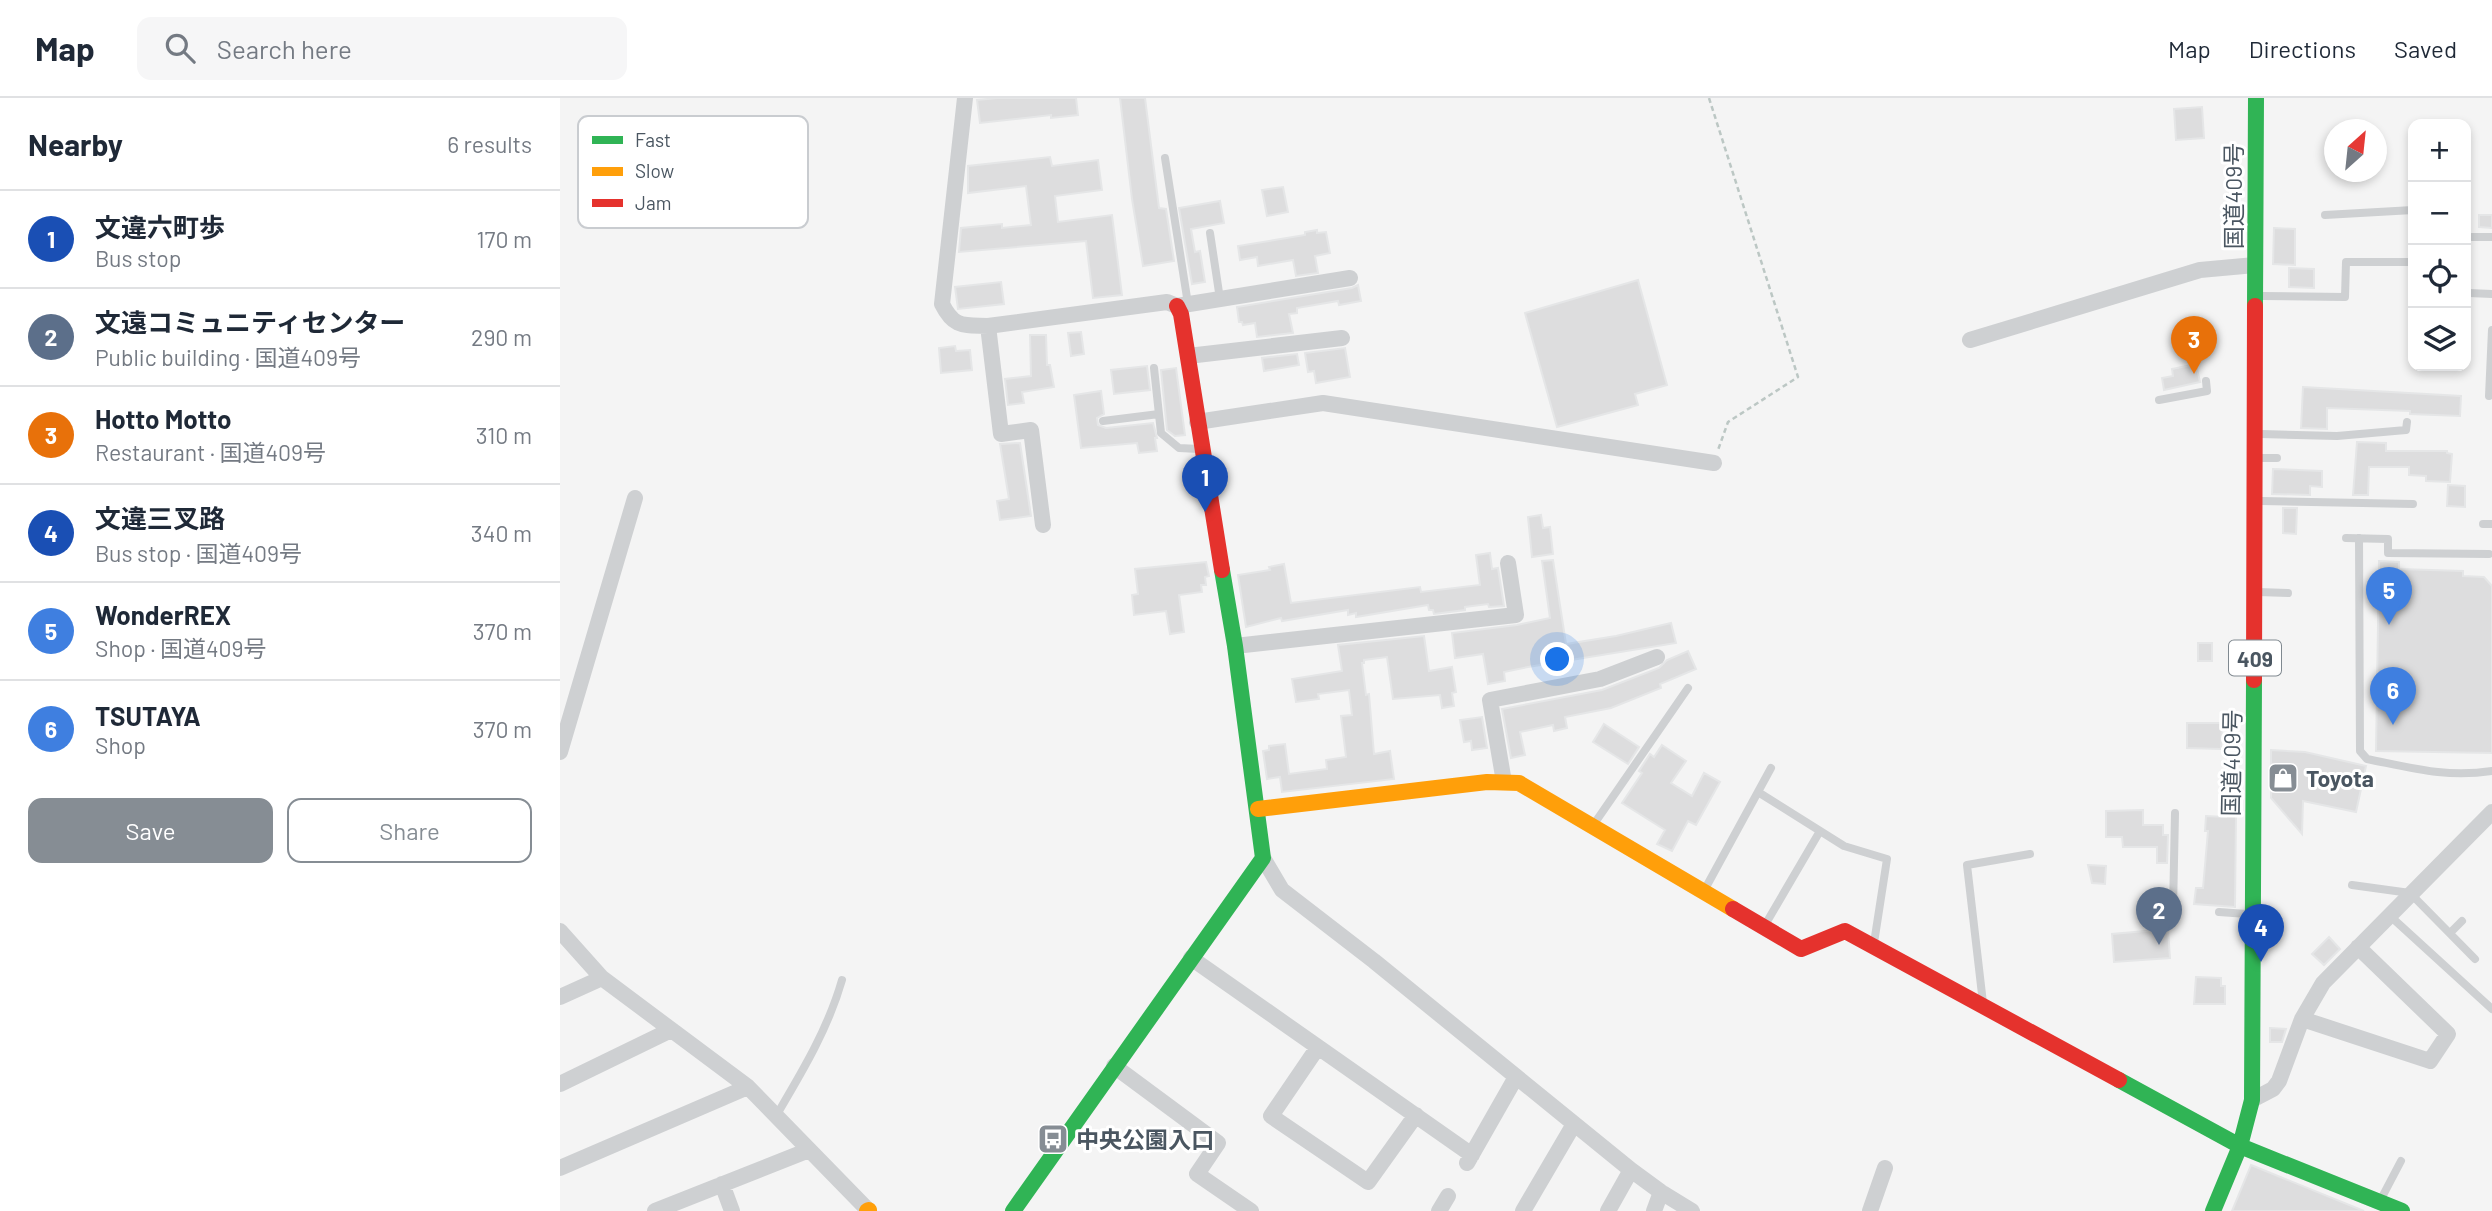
<!DOCTYPE html>
<meta charset="utf-8">
<style>
:root{--surface:#fff;--page:#f6f6f7;--text:#1f2937;--muted:#747a83;--line:#e0e1e3;--accent:#868d94}
body{margin:0;font-family:Barlow,"Noto Sans JP",sans-serif;background:var(--page);color:var(--text)}
.controls{position:absolute;right:21px;top:21px;display:grid;overflow:hidden;border-radius:14px;box-shadow:0 4px 10px #0003}
.controls button{width:63px;height:63px;display:grid;place-items:center;padding:0;border:0;border-bottom:2px solid var(--line);background:var(--surface);color:var(--text);font:35px sans-serif}
.compass{position:absolute;left:1764px;top:21px;width:63px;height:63px;border-radius:50%;background:var(--surface);box-shadow:0 4px 10px #0003;rotate:27deg}
.you{position:absolute;left:998px;top:562px;width:24px;height:24px;margin:-18px;border:5px solid #fff;border-radius:50%;background:#1a73e8;box-shadow:0 0 0 10px #1a73e833}
.badge{display:grid;place-items:center;width:46px;height:46px;border-radius:50%;background:var(--accent);color:#fff;font-size:23px;font-weight:700}
.pin{position:absolute;translate:-50% -58px;filter:drop-shadow(0 2px 4px #0008)}
.pin::after{content:'';position:absolute;top:37px;width:24px;height:21px;background:inherit;clip-path:polygon(0 0,100% 0,50% 100%)}
.list{margin:0;padding:0;list-style:none}
h2{display:flex;justify-content:space-between;align-items:center;height:91px;margin:0;padding:0 28px;font-size:30px}
h2 small{font-size:23px;font-weight:400;color:var(--muted)}
.list li{display:grid;grid-template-columns:46px 1fr auto;gap:21px;align-items:center;box-sizing:border-box;height:98px;padding:0 28px;border-top:2px solid var(--line)}
.list b{display:block;font-size:26px;white-space:nowrap}
.list p{margin:0;font-size:23px;white-space:nowrap;color:var(--muted)}
.list em{font-size:23px;font-style:normal;color:var(--muted)}
.actions{display:flex;gap:14px;padding:21px 28px}
.actions a{flex:1;padding:16px 0;border:2px solid var(--accent);border-radius:14px;text-align:center;font-size:24px;color:var(--accent)}
.actions .main{background:var(--accent);color:#fff}
.icon{flex:none;width:38px;height:38px;fill:none;stroke:currentColor;stroke-width:2;stroke-linecap:round;stroke-linejoin:round}
.map{position:relative;flex:none;width:1932px;height:1113px;overflow:hidden}
header{display:flex;align-items:center;gap:42px;box-sizing:border-box;height:98px;padding:0 35px;background:var(--surface);border-bottom:2px solid var(--line)}
header strong{font-size:33px}
nav{display:flex;gap:38px;margin-inline-start:auto;font-size:24px}
.search{width:490px;height:63px;background:var(--page);display:flex;align-items:center;gap:18px;box-sizing:border-box;padding:0 24px;border-radius:14px;color:var(--muted);font-size:26px}
main{display:flex}
aside{flex:1;background:var(--surface)}
.map>svg:first-child{display:block}
</style>
<header>
<strong>Map</strong>
<div class="search"><svg class="icon" aria-label="search" viewBox="0 0 24 24"><circle cx="10" cy="10" r="6"/><path d="M15 15l6 6"/></svg>Search here</div>
<nav><a>Map</a><a>Directions</a><a>Saved</a></nav>
</header>
<main>
<aside>
<h2>Nearby<small>6 results</small></h2>
<ul class="list">
<li><span class="badge" style="background:#1a4fb4">1</span><div><b>文違六町歩</b><p>Bus stop</p></div><em>170 m</em></li>
<li><span class="badge" style="background:#5c6f8a">2</span><div><b>文遠コミュニティセンター</b><p>Public building · 国道409号</p></div><em>290 m</em></li>
<li><span class="badge" style="background:#e8710a">3</span><div><b>Hotto Motto</b><p>Restaurant · 国道409号</p></div><em>310 m</em></li>
<li><span class="badge" style="background:#1a4fb4">4</span><div><b>文違三叉路</b><p>Bus stop · 国道409号</p></div><em>340 m</em></li>
<li><span class="badge" style="background:#3f7fe0">5</span><div><b>WonderREX</b><p>Shop · 国道409号</p></div><em>370 m</em></li>
<li><span class="badge" style="background:#3f7fe0">6</span><div><b>TSUTAYA</b><p>Shop</p></div><em>370 m</em></li>
</ul>
<div class="actions"><a class="main">Save</a><a>Share</a></div>
</aside>
<div class="map">
<svg width="1932" height="1113" viewBox="0 0 1932 1113">
<rect width="100%" height="100%" fill="#f4f4f4"/>
<path fill="#ddddde" stroke="#e5e6e7" stroke-width="2" d="M437,0H516L518,17L491,20V17L420,25L417,2Z
M560,0H585L599,110L606,111L614,163L583,168L572,101Z
M1642,9L1644,40L1616,42L1614,11Z
M490,59L492,68L538,62L542,92L495,98L498,124L552,117L562,197L533,200L526,143L399,154L401,130L442,126V130L471,127L466,88L408,95V68Z
M723,89L728,114L707,118L702,92Z
M660,103L664,125L631,131L635,154L640,153L645,184L632,186L619,110Z
M1919,117H1932V130L1919,129Z
M1714,130L1735,131V167L1713,166Z
M757,132V135L766,134L770,155L755,158L758,175L736,178L733,162L698,168L697,159L680,162L678,148L745,137V134Z
M1729,170L1754,171V190L1729,189Z
M1078,182L1107,287L1075,296L1078,307L997,329L965,215Z
M441,184L444,206L398,211L395,189Z
M798,187L801,203L779,207L778,203L737,210V215L729,216L733,235L697,239L695,225L683,227L682,224H679L677,209L792,190Z
M521,234L524,256L511,258L508,235Z
M470,237H486L487,267H490L494,289L462,294L464,305L448,307L445,281L471,278Z
M395,248L396,253L410,252L412,272L381,275L379,250Z
M785,250L790,279L756,285L754,273L748,274L745,255Z
M737,256L739,267L704,273L702,260Z
M1636,266L1640,284L1604,292L1602,280L1613,278L1612,271Z
M587,268L590,292L554,296L551,272Z
M616,270L625,337L615,338L607,332L601,272Z
M1743,289L1901,298L1900,318L1850,316V313L1767,310V331L1741,330Z
M541,293L544,316L537,320L538,327L546,330L593,325L597,340H595L597,353L579,355L577,345L521,350L514,297Z
M1797,344L1826,345V353H1887V355L1892,356L1890,384L1866,383V378L1849,377V369H1809L1808,397H1793Z
M460,345L471,418L440,422L437,403L449,401L440,346Z
M1713,371L1762,373V389L1750,388V397L1712,396Z
M1888,387L1905,388V409L1887,408Z
M1723,410H1737L1736,436L1723,435Z
M981,417L983,430L990,429L993,456L972,459L968,419Z
M930,455L932,471L938,470L944,508L929,509L928,506L905,509V512L874,516L873,512H869L868,507L796,519V515L788,517V512L722,523L721,520L686,529L678,477L710,472L709,469L724,466L731,505L860,489L861,494L920,487L916,457Z
M993,462L1006,546L1056,538L1111,525L1116,545L968,569L944,574L945,583L928,586L923,556L895,560L892,535L957,527L990,520L982,463Z
M1819,463L1839,464V471L1903,473V478L1924,479L1932,488V655L1816,653Z
M646,464L649,478L645,479L646,487H641L642,494L619,497L624,534L610,536L606,513L574,517L572,497L578,496L575,471Z
M864,538L869,573L892,569L896,594L892,595L894,608L882,610L880,597L833,601L827,559L804,562V565H802L806,597L809,596L814,656L830,653L834,681L722,694L720,679L707,681L703,653L709,652V648L725,646L729,676L767,671L766,662L786,659L781,618L792,617L789,592L758,596L759,601L736,604L732,581L782,573L778,547Z
M1638,545H1652V563H1638Z
M1128,553L1136,571L1100,586L1101,590L1051,610L1005,619L1007,630L994,633L993,627L960,634L965,657L951,660L942,611L1042,592L1099,570L1107,562Z
M922,619L927,650L912,652L911,643L904,644L900,622Z
M1627,625H1662L1661,651L1627,650Z
M1044,626L1079,649L1068,666L1033,644Z
M1102,647L1126,663L1111,685L1132,698L1144,675L1160,684L1136,727L1128,723L1112,753L1097,746L1105,732L1062,705L1082,675L1079,673L1090,656L1094,659Z
M1711,652L1745,654L1806,668L1796,714L1743,703L1742,736L1711,700Z
M1583,712V727H1603V737H1608L1607,765H1597V749H1563L1562,739H1546V713Z
M1667,715H1676L1675,809L1634,806L1636,790H1643L1648,733H1645L1646,718L1666,719Z
M1528,767L1546,768L1545,786L1532,785Z
M1608,831L1610,860L1554,864L1552,836Z
M1769,839L1780,851L1764,867L1752,856Z
M1636,879L1661,880V888H1665V906H1634Z
M1710,930L1726,931L1722,944H1710Z
M1691,1067L1804,1113H1672Z"/>
<g fill="none" stroke-linecap="round" stroke-linejoin="round">
<path stroke="#bcc7c4" stroke-width="2.5" stroke-dasharray="5 3.5" stroke-linecap="butt" d="M1149,0L1238,279L1168,324L1158,352"/>
<path stroke="#ced0d2" stroke-width="8" d="M605,60L628,206
M1765,117L1853,112
M650,135L660,201
M1912,139H1932
M1909,195L1932,196
M1702,198L1785,199L1786,164H1853
M594,270L601,335L619,350L639,351
M1929,298L1932,232
M1599,302L1647,293L1646,283
M543,323L599,316
M1701,336L1777,338L1846,332L1847,324
M1701,360H1717
M1701,403L1853,406
M1923,426H1932
M1786,440L1828,441V455L1929,456
M1799,440L1800,653L1807,661C1852,670 1886,680 1932,673
M1698,494L1728,495
M1198,694L1284,748L1327,761L1314,845
M1034,726L1128,590
M1792,787L1850,795L1915,861
M1145,791L1211,670
M1613,812L1615,715
M1659,814L1687,816
M1829,817L1932,911
M1205,827L1260,733
M1890,835L1902,823
M1423,905L1407,767L1470,756
M216,1018C242,974 268,931 282,882
M1820,1103L1841,1063"/>
<path stroke="#ced0d2" stroke-width="16" d="M405,0L382,206C394,230 403,227 428,228L607,204L617,208L790,180
M428,228L441,336L471,332L483,427
M1410,242L1640,172L1695,167
M628,258L782,240
M637,324L763,305L1154,365
M675,548L956,517L948,465
M0,654L75,400
M944,684L930,602L1040,581L1097,559
M703,760L722,792L814,863L1071,1072L1101,1094L1132,1113
M0,833L42,880L188,989L309,1113
M631,860L912,1057
M0,899L42,880
M1742,921L1870,963L1888,936L1798,849
M758,949L711,1018L808,1084L856,1017
M554,968L658,1045L637,1076L691,1113
M0,986L111,932
M1692,1002L1713,991L1719,983L1742,921L1763,885L1932,714
M907,1065L956,979
M0,1070L188,989
M162,1086L172,1113
M95,1113L249,1052
M879,1113L888,1098
M963,1113L1014,1026
M1048,1113L1071,1072
M1094,1113L1101,1094
M1310,1113L1325,1070"/>
<path stroke="#30b455" stroke-width="16" d="M1695,208L1696,0
M1559,982L1680,1048L1842,1113
M453,1113L703,760L675,548L662,472
M1653,1113L1680,1048L1692,1002L1694,582"/>
<path stroke="#ff9f0a" stroke-width="16" d="M698,711L927,684L959,685L1173,811
M307,1113L309,1112"/>
<path stroke="#e5322d" stroke-width="16" d="M617,208L621,216L662,472
M1694,582L1695,208
M1173,811L1241,851L1285,833L1559,982"/>
</g>
<defs>
<g id="shop-square" transform="scale(1.575)"><rect x="-9" y="-9" width="18" height="18" rx="4" fill="#868d94" stroke="#fff"/><path d="M-5-2.5h2.3a2.7 3.5 0 0 1 5.4 0H5L5.5 6h-11ZM-1.5-2.5h3a1.5 2.3 0 0 0-3 0Z" fill="#fff"/></g>
<g id="bus-square" transform="scale(1.575)"><rect x="-9" y="-9" width="18" height="18" rx="4" fill="#868d94" stroke="#fff"/><path d="M-5-6H5V4H4V6H2V4H-2V6H-4V4H-5ZM-3.5-4V0h7V-4ZM-3.5 1.2v1.5H-2V1.2ZM2 1.2v1.5H3.5V1.2Z" fill="#fff"/></g>
</defs>
<g fill-rule="evenodd">
<use href="#shop-square" x="1723" y="680"/>
<use href="#bus-square" x="493" y="1041"/>
</g>
<g text-anchor="middle" dominant-baseline="central" stroke-width="6" stroke-linejoin="round" paint-order="stroke">
<rect fill="#fff" stroke="#808990" stroke-width="2" x="1669" y="542.5" width="52" height="35" rx="5"/>
<g font-size="21" font-weight="bold" fill="#4a5661">
<text x="1695" y="560">409</text>
</g>
<g font-size="23" fill="#4a5661" stroke="#fff">
<text transform="translate(1673 98) rotate(-90)">国道409号</text>
<text transform="translate(1671 665) rotate(-89)">国道409号</text>
</g>
<g font-size="23" font-weight="bold" fill="#4a5661" stroke="#fff" text-anchor="start">
<text x="1746" y="680">Toyota</text>
<text x="516" y="1041">中央公園入口</text>
</g>
</g>
<rect x="18" y="18" width="230" height="112" rx="10" fill="#fff" stroke="#c9ccd0" stroke-width="2"/>
<rect x="32" y="38" width="31" height="8" fill="#30b455"/>
<rect x="32" y="69" width="31" height="9" fill="#ff9f0a"/>
<rect x="32" y="101" width="31" height="8" fill="#e5322d"/>
<g font-size="19" fill="#4a5661">
<text x="75" y="49">Fast</text>
<text x="75" y="80">Slow</text>
<text x="75" y="112">Jam</text>
</g>
</svg>
<div class="controls">
<button>+</button>
<button>−</button>
<button><svg class="icon" aria-label="locate" viewBox="0 0 24 24"><circle cx="12" cy="12" r="6"/><path d="M12 2v4M12 18v4M2 12h4M18 12h4"/></svg></button>
<button><svg class="icon" aria-label="layers" viewBox="0 0 24 24"><path d="M12 4l9 5-9 5-9-5zM3 14l9 5 9-5"/></svg></button>
</div>
<svg class="compass" viewBox="-18 -18 36 36"><path d="M0-13l5 13h-10z" fill="#e53935"/><path d="M0 13l5-13h-10z" fill="#747a83"/></svg>
<div class="you"></div>
<div class="pin badge" style="left:645px;top:414px;background:#1a4fb4">1</div>
<div class="pin badge" style="left:1599px;top:847px;background:#5c6f8a">2</div>
<div class="pin badge" style="left:1634px;top:276px;background:#e8710a">3</div>
<div class="pin badge" style="left:1701px;top:864px;background:#1a4fb4">4</div>
<div class="pin badge" style="left:1829px;top:527px;background:#3f7fe0">5</div>
<div class="pin badge" style="left:1833px;top:627px;background:#3f7fe0">6</div>
</div>
</main>
